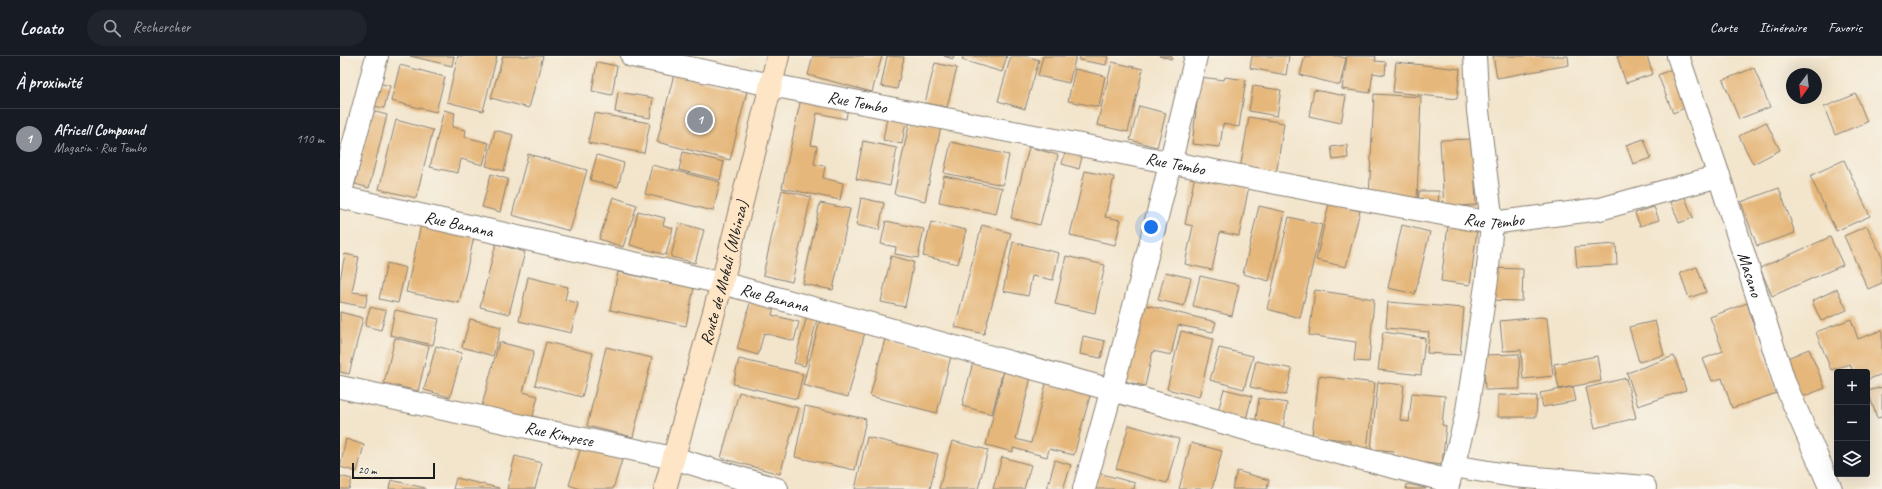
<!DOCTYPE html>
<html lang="fr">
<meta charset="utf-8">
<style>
:root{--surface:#171b24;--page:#20242c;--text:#f1f3f6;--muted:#9ea1a6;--line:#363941;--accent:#8c9099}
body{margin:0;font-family:Caveat,sans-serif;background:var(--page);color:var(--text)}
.controls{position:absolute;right:12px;bottom:12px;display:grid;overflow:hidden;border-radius:4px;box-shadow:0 4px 16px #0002}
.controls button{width:36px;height:36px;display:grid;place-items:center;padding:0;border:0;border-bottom:1px solid var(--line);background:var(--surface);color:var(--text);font:20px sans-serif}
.compass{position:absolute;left:1446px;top:12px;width:36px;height:36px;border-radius:50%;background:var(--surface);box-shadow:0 4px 16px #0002;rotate:195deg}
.scale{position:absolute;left:12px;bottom:10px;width:83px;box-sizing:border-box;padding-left:4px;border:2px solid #1c1c1c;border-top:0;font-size:11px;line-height:14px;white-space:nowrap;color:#1c1c1c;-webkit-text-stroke:3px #f7f3e8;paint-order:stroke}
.you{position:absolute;left:811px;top:171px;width:14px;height:14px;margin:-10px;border:3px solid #fff;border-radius:50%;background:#1a73e8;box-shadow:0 0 0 6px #1a73e833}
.badge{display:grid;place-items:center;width:26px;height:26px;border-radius:50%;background:var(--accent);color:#fff;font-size:13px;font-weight:700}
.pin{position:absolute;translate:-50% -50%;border:2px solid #fff;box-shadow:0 1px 4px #0006}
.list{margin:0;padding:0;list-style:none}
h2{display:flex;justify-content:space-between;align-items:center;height:52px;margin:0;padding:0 16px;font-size:17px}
h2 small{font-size:13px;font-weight:400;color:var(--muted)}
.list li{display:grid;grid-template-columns:26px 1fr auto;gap:12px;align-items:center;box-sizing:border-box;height:60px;padding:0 16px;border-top:1px solid var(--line)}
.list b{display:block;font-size:15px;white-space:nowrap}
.list p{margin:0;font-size:13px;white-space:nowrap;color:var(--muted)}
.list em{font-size:13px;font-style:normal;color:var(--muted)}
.icon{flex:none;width:22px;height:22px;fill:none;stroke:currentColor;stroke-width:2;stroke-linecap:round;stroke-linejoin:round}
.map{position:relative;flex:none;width:1542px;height:433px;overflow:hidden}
header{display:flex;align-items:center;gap:24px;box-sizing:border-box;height:56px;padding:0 20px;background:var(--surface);border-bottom:1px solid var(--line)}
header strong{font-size:19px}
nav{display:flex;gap:22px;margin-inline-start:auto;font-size:14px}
.search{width:280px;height:36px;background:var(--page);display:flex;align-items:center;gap:10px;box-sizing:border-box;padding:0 14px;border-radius:22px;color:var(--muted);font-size:15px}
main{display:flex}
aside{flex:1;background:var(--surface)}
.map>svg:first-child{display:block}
</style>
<header>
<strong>Locato</strong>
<div class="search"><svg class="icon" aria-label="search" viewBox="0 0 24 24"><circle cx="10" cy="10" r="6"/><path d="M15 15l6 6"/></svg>Rechercher</div>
<nav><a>Carte</a><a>Itinéraire</a><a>Favoris</a></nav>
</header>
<main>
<aside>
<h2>À proximité<small></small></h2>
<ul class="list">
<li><span class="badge">1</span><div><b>Africell Compound</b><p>Magasin · Rue Tembo</p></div><em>110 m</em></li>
</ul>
</aside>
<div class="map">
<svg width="1542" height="433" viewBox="0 0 1542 433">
<rect width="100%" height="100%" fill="#f7f3e8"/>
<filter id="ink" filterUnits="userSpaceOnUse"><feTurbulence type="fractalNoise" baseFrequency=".025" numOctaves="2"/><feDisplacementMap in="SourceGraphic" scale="8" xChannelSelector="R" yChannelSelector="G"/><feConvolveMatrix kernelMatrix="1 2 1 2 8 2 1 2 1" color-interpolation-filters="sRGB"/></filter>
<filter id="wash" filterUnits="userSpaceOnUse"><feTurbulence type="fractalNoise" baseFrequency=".012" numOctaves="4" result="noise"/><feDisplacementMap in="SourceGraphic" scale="16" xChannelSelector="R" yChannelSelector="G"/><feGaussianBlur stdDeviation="0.9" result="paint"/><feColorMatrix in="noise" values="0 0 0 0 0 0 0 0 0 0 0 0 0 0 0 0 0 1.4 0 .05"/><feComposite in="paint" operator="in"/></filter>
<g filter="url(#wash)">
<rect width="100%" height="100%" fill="#f3e5cc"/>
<g id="blocks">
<path fill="#e6b77a" d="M70,0H114L112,10Z
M118,0H157L143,55L107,46Z
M163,0H203L189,52L151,42Z
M473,0H542L532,36L468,19Z
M547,0L564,1L557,33L541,30Z
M604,0H614L613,3Z
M623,0H667L662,16L622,4Z
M671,0H686L699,4L685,53L658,45Z
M703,0H736L729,27L698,20Z
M740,0H768L766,9L739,4Z
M819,0H832V3Z
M912,0H949L946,19L910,12Z
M965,0H998L1006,2L1000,29L960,19Z
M1007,0H1036L1035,5L1046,6L1045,19L1033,17L1030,37L1002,33Z
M1153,0H1228L1229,9L1157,22Z
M1277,0H1307L1313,18L1286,27Z
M257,6L277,10L272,39L252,35Z
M772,6L803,13L788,76L757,69Z
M1056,6L1120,13L1117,43L1053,36Z
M595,7L617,12L607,51L585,47Z
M60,9L105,21L96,56L51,45Z
M1335,12L1349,50L1333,57L1318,19Z
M1414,12L1430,51L1399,63L1383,24Z
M735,13L765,20L759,51L728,45Z
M334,18L407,35L390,104L317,86Z
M860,21L884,24L885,21L906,24L899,71L883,68L880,91L852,88Z
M39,27L50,30L44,52L33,50Z
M913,30L941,34L937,60L909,55Z
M974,34L1006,40L1001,67L969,60Z
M278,36L313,42L310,62L275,56Z
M1034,38L1081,41L1077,144L1029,142Z
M1516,38L1527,66L1495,79L1484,51Z
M461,42L508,51L506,63L477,57L471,89L477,90L474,108L485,110L483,122L503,127L500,144L442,132Z
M799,50L826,57L817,91L790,84Z
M104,54L115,57L112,71L126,74L125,81L149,87L143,109L121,103L118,117L90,111Z
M32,55L47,59L29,132L15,128Z
M254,57L310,67L304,97L248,87Z
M909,61L944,67L936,119L900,113Z
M547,62L566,65L562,88L543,84Z
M56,64L93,74L76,142L39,133Z
M570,64L601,71L585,145L554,138Z
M1426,66L1440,94L1413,108L1399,80Z
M155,74L173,79L164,115L146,110Z
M1133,83L1136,149L1104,151L1100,84Z
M1304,83L1311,102L1293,108L1286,89Z
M523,85L557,92L550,130L516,123Z
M611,86L669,99L663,129L604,117Z
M1007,89L1008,102L993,104L991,91Z
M689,91L718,99L700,169L671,162Z
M343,96L384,106L380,124L339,114Z
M725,96L742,101L739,113L722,108Z
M188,98L247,114L230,175L172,159Z
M257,99L284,107L278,131L250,124Z
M1504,104L1530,160L1496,175L1470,120Z
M312,109L380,126L373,155L305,138Z
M745,115L774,121L765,161L781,164L775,189L730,179Z
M151,118L168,123L160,156L142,151Z
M855,119L909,130L899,180L880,176L872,214L845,208L853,170L845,168Z
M604,120L662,132L656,158L599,146Z
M1439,132L1455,177L1417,190L1401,146Z
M442,134L471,141L452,226L423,219Z
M1079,135H1099L1098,149L1078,148Z
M273,141L297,149L283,191L259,183Z
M1345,141L1353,162L1339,167L1331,146Z
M521,142L544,147L539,174L516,169Z
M480,147L510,153L493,234L463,228Z
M989,148L1020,155L1006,211L976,204Z
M919,150L945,156L929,225L903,218Z
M1314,151L1319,164L1300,170L1295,157Z
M298,155L325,162L323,169L333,172L326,199L290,189Z
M949,161L982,169L960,262L927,253Z
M546,165L584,173L578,202L555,198L556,191L541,188Z
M591,166L626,174L618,208L583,200Z
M339,167L364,174L355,207L331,201Z
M81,169L134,181L119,247L66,236Z
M642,169L671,177L644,278L615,271Z
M1062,169L1090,176L1075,238L1048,232Z
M1108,170L1137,174L1130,229L1101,225Z
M1527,170L1542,201V227L1528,233L1504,180Z
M1490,181L1503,209L1432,240L1420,212Z
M673,186L719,197L713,224L692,220L688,240L663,235Z
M156,188L185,196L169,258L140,251Z
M1276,188L1277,209L1237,211L1235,191Z
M5,198L19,201L12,236L28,238L25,251L0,246V224Z
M551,200L574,206L565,251L541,246Z
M726,200L765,209L755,257L715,248Z
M47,207L66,212L58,247L39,243Z
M1357,211L1366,236L1349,242L1340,217Z
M1149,212L1183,213L1182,245L1148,244Z
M278,216L354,232L346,270L270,254Z
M825,216L851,222L844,250L818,244Z
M860,220L899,229L892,260L853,250Z
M188,221L228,231L225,244L238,247L231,277L179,265Z
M1497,233L1507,254L1481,265L1472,245Z
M975,234L1034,243L1029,306L1014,305L1016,286L969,279Z
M412,240L435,246L432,259L459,266L454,285L424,277L418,299L397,293Z
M1048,246L1124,252L1120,299L1087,297L1089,276L1046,272Z
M1407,247L1437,337L1392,352L1382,322L1372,325L1363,303L1383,295L1370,261Z
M801,248L876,266L873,276L838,269L831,299L813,295L805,330L784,325Z
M30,251L46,255L41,274L25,270Z
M55,254L99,263L93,289L50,279Z
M0,256L23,262L9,318L0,316Z
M467,260L477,263L465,310L454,307Z
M1200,261L1207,262L1213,320L1183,323L1181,294L1163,295L1160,265Z
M130,263L161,271L153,300L122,291Z
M1511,263L1518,283L1542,274V318L1527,324V316H1513L1510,308L1491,314L1476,276Z
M480,264L525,276L508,341L463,329Z
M1315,265L1324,299L1299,306L1289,271Z
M841,275L873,283L859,341L827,333Z
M1043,276L1085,282L1081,319L1038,314Z
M743,280L765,285L761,302L740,298Z
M55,282L89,290L78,335L44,327Z
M545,283L611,300L597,357L530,340Z
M159,286L194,295L183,336L198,340L193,360L207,364L205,370L141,353Z
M206,286L253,297L242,341L195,329Z
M96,290L122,297L110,341L84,334Z
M266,291L312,302L293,381L247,370Z
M879,292L913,300L904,333L870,324Z
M1469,293L1485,332L1460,342L1445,303Z
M635,298L665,306L652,358L622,350Z
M1179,298L1180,333L1145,334L1144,299Z
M1257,300L1261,325L1219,333L1214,308Z
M1334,300L1346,334L1298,350L1287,317Z
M399,303L463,318L457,343L393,328Z
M916,305L952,313L946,339L910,331Z
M664,314L691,321L676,383L691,387L708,320L752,332L734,399L709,393L707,401L673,392V396L646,389Z
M979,320L1035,327L1026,401L1009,399L1011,385L972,380Z
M1286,322L1296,362L1255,372L1246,332Z
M1038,326L1064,329L1060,364L1069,366L1072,337L1105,340L1102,369L1106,370L1102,409L1053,403L1054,395L1031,393Z
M1233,331L1236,345L1203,351L1200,337Z
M1542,331V361L1537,362L1528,335Z
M884,333L912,340L905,367L877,359Z
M399,336L459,352L440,418L381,402Z
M1158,339L1197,340L1196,361H1158Z
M919,342L947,347L943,374L915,369Z
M465,350L526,363L515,414L455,401Z
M789,369L839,383L827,427L776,413Z
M527,381L598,398L590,433H515Z
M6,383L24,389L17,416L0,411Z
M612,385L648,394L638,433H599Z
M851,387L882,395L872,433H839Z
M242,388L283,401L273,433H240L229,429Z
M175,400L202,407L195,433H167Z
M662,401L691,409L684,433H653Z
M715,404L731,409L723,433H707Z
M897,415L929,424L927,433H892Z
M758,417L795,427L794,433H754Z
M0,420L12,423L9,433H0Z
M116,422L159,432V433H113Z
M51,424L85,432V433H49Z
M1067,428L1086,432V433H1066Z"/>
</g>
</g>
<g filter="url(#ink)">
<use href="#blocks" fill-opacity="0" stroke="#888074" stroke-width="1"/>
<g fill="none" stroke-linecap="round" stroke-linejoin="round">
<g stroke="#888074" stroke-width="24">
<g id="street">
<path id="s1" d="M292,0L431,29L993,138L1152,167L1260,153L1379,120"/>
<path id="s2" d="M1338,0L1379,120L1445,328L1491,433"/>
<path d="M0,139L37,0"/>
<path id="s3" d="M0,141L382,227L772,334L909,374L1109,425"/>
<path id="s4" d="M0,331L333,402L437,433"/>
<path d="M1113,410L1173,420L1305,431"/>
<path d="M744,433C785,290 822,145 856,0"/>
<path d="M1107,433L1126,361L1147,223L1152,167L1138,55L1135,0"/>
</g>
</g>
<g stroke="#888074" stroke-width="24">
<g id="secondary">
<path id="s5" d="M325,433L382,227L438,0"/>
</g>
</g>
<use href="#street" stroke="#fff" stroke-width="22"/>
<use href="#secondary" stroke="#fde5c5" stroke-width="22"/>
</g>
</g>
<g text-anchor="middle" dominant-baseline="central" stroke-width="4" stroke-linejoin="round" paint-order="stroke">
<g font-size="17" fill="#1c1c1c" stroke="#f7f3e8">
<text stroke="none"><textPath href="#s1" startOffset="230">Rue Tembo</textPath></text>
<text stroke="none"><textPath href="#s1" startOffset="554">Rue Tembo</textPath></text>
<text stroke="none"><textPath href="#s1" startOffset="878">Rue Tembo</textPath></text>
<text stroke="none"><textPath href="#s3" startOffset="122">Rue Banana</textPath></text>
<text stroke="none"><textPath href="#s5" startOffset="224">Route de Mokali (Mbinza)</textPath></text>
<text stroke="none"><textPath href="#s2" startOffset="230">Masano</textPath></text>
<text stroke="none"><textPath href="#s3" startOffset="446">Rue Banana</textPath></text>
<text stroke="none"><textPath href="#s4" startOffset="224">Rue Kimpese</textPath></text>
</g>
</g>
</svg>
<div class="controls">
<button>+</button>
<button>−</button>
<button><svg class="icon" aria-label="layers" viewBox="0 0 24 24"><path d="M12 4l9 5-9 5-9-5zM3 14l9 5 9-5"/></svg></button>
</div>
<svg class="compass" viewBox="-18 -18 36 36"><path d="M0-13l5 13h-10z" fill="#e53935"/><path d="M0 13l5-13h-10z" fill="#9ea1a6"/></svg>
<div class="scale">20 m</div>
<div class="you"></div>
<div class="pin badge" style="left:360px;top:64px">1</div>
</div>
</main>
